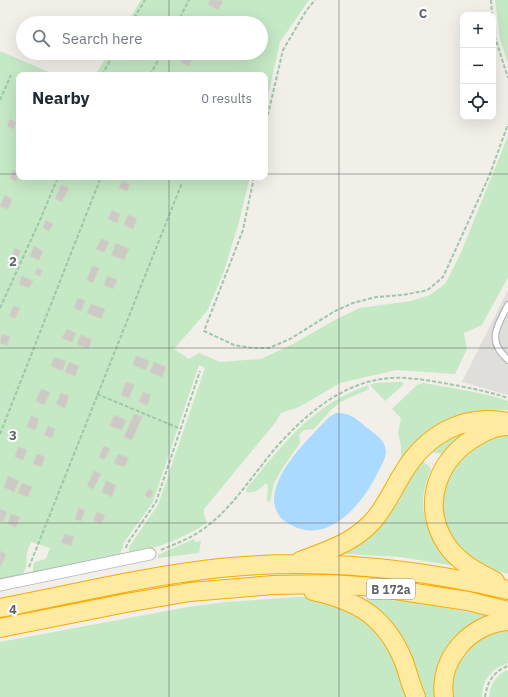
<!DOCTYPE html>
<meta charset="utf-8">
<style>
:root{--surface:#fff;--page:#f6f6f7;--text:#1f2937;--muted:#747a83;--line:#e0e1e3}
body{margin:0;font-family:"IBM Plex Sans",sans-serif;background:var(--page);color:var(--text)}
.controls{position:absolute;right:12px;top:12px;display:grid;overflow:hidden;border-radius:8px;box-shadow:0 4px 16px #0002}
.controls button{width:36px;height:36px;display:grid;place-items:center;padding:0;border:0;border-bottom:1px solid var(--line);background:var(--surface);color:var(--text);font:20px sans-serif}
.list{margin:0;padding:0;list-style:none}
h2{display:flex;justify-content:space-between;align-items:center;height:52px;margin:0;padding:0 16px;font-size:17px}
h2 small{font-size:13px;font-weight:400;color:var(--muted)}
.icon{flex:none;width:22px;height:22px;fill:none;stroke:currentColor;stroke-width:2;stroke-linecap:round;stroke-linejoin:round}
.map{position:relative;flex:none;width:508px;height:697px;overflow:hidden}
.search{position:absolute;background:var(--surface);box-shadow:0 4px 16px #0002;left:16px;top:16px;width:252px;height:44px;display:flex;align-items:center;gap:10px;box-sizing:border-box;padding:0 14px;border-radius:22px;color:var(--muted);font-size:15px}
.panel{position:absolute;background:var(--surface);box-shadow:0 4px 16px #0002;left:16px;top:72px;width:252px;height:108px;border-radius:8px}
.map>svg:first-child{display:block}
</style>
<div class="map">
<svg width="508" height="697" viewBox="0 0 508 697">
<rect width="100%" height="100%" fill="#f1efe8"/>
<path fill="#e0deda" d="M508,290V395L462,382Z"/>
<path fill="#c5e8c5" d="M141,0H309L280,42L265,109V75H95L109,53H261V23H127Z
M495,0H508V63L500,39Z
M0,51L56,75H19V177H250L239,222L223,274L207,311L174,349L189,359L199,353L220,362L261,359L295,343L333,321L360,308L411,301L430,295L445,284L460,255L508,136V277L482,325L464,333L467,349L455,374L396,370L340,383L299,407L281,413L275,423L204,509V515L207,522L205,524C182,539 156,549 129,553V547L158,505L205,368L199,365L153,502L123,544V547L120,554L33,573V566L35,562L46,559L50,548L31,542C30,545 28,548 27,552C26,562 28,566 22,575L0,580Z
M397,382H402L404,384L401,387L385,401L370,385L375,383Z
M423,383C452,388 481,392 508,401V410L483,411L469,414L399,465L401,455V446L398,433L401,418L392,409L417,385Z
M368,385L369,389L340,402L331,410L314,429L304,430L299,435L300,443L284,466L274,483L270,502L267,501L268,486L266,483C260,489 255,494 246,492L247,488C285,442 310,407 368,385Z
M483,423L444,454L430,452L438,442Z
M501,435H508V574L480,565L454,543L442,516L444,482L471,446Z
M422,461L429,466L431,469C422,494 419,507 430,532C433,540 436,548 442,554C447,559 454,563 460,567L401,557L345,554V552Z
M194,539L195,542L201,541L199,553L158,558V555L160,554Z
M297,597H316L330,600L379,629L412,697H0V642L188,607L226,602Z
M357,597L421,603L490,616L479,622L439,697H424Z
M508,628V663C492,668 482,680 482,697H450L451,671L475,639Z
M508,670V697H489C490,685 496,674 508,670Z"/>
<path fill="#aadaff" d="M336,413C352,412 358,421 370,430C378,436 385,441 386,451C386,460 379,469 376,476C359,509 324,548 286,522C278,517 274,508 274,499C276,468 309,439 329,417Z"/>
<path fill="#cccac5" stroke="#d6d1c6" d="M210,0H220L223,2L218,10L208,4Z
M124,53H141L136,61Z
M184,55L192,58L189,66L181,63Z
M10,119L16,123L13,129L7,126Z
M13,170L19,173L16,181L10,178Z
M122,181L130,184L127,191L119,188Z
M61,185L69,188L62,202L55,199Z
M5,195L12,199L8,209L0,206Z
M112,210L120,214L117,223L108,219Z
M128,215L137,218L133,229L124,225Z
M46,220L53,224L49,231L43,228Z
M101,239L109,242L104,252L96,249Z
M116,243L129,249L124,260L111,255Z
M34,246L43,251L39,260L30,256Z
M15,248L21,251L17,258L12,255Z
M92,266L99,268L93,283L87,280Z
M37,268L42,270L40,276L35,274Z
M22,276L33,281L29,288L19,284Z
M107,276L117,280L113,289L104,285Z
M78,298L85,301L81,311L74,308Z
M91,304L105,309L101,319L87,313Z
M14,306L20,308L15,318L9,316Z
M67,329L76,333L72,342L62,338Z
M2,334L10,337L7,345L0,343Z
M81,335L92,340L88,349L77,344Z
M136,356L149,361L146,370L133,365Z
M54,357L66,361L62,371L51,366Z
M69,362L79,366L75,376L65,372Z
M154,362L166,367L162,377L150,372Z
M126,382L134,385L129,398L121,395Z
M41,389L50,392L44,405L36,401Z
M143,392L151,395L147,405L139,402Z
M61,393L69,396L65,408L56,404Z
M134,414L142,417L132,440L124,437Z
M114,415L126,420L122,430L110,426Z
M31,416L39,419L35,430L27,427Z
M48,426L55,429L52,438L44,435Z
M104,446L110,449L104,460L99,457Z
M18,447L27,450L23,460L15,457Z
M37,454L45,457L41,467L33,464Z
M118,454L129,458L124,467L114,463Z
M94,471L101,474L93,489L87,486Z
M8,476L19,481L14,492L4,487Z
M106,481L116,485L112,497L102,492Z
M22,483L32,487L28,497L18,493Z
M149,489L153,492L150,498L145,495Z
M79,508L85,510L81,521L75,519Z
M0,509L7,512L3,522L0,521Z
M97,512L105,516L101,524L93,520Z
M11,514L20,517L16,527L8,524Z
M65,534L74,537L71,546L61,542Z
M0,551L6,554L1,566L0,565Z"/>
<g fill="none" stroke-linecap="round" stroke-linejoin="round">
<g stroke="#b5b8bc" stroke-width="8">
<path id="service" d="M508,305C497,327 486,340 508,360"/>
</g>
<g stroke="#b5b8bc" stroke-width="13">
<path id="minor" d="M0,585L150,554"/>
</g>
<g stroke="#f9ab00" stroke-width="20">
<path id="trunk" d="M300,561C328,550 351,544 372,522C385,508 393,489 403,473C426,435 463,413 508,422
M495,581C477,572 458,562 446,544C420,504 438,457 479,435C487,430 498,426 508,426
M313,591C358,601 386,617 404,662C408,673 411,686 416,697
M0,608C73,594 146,576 220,568C316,558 414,568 508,590
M0,628L126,603L190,592L273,585L330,584L375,587L468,601L508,611
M444,697C438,659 471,623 508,621"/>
</g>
<path stroke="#9cc7a9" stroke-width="2" stroke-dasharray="4 2" stroke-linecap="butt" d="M491,0L492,15
M131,23L145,0
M177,23L189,0
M493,24L495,37L508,78
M102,75L114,53
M150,75L162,53
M0,100L11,75
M265,127L283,50L306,11L315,0
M254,177L243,230L204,331L234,345L252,348H269L290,339L335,311L353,303L376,297L402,295L424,291L429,289L443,277L455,251L490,174L508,124
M0,308L40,220L58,177
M97,394L181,429
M0,434L101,177
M126,548L127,544L156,502L200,371
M161,550C172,545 184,541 194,535C227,516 249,480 273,451C303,416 343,381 391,378C409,377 426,380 443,383C465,387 487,391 508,398
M29,567L182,183
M485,697C487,682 494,671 508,666"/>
<use href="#service" stroke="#fff" stroke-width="5.5"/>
<use href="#minor" stroke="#fff" stroke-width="11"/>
<use href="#trunk" stroke="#feeaa1" stroke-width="18"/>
</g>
<path fill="none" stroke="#5f6368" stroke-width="1" stroke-opacity="0.55" d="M169,0V23M339,0V697M169,53V75M0,174H19M265,174H508M169,177V697M0,348H508M0,523H508"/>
<g text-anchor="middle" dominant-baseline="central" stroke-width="4" stroke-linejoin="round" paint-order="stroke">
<rect fill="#fff" stroke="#8f9295" stroke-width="1" x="367" y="579" width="48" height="20" rx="3"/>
<g font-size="12" font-weight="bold" fill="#5f6368">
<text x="391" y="589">B 172a</text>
</g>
</g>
<g font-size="13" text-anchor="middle" font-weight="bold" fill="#5f6368" stroke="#fff" stroke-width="4" stroke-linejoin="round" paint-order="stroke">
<text x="423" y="18">C</text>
<text x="13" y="266">2</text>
<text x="13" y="440">3</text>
<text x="13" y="614">4</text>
</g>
</svg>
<div class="controls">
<button>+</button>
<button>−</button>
<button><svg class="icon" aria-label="locate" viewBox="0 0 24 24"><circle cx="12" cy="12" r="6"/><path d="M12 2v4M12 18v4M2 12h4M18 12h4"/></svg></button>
</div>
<div class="search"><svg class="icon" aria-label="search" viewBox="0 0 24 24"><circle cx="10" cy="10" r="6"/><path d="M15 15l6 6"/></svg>Search here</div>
<section class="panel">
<h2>Nearby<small>0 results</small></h2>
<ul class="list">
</ul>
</section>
</div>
